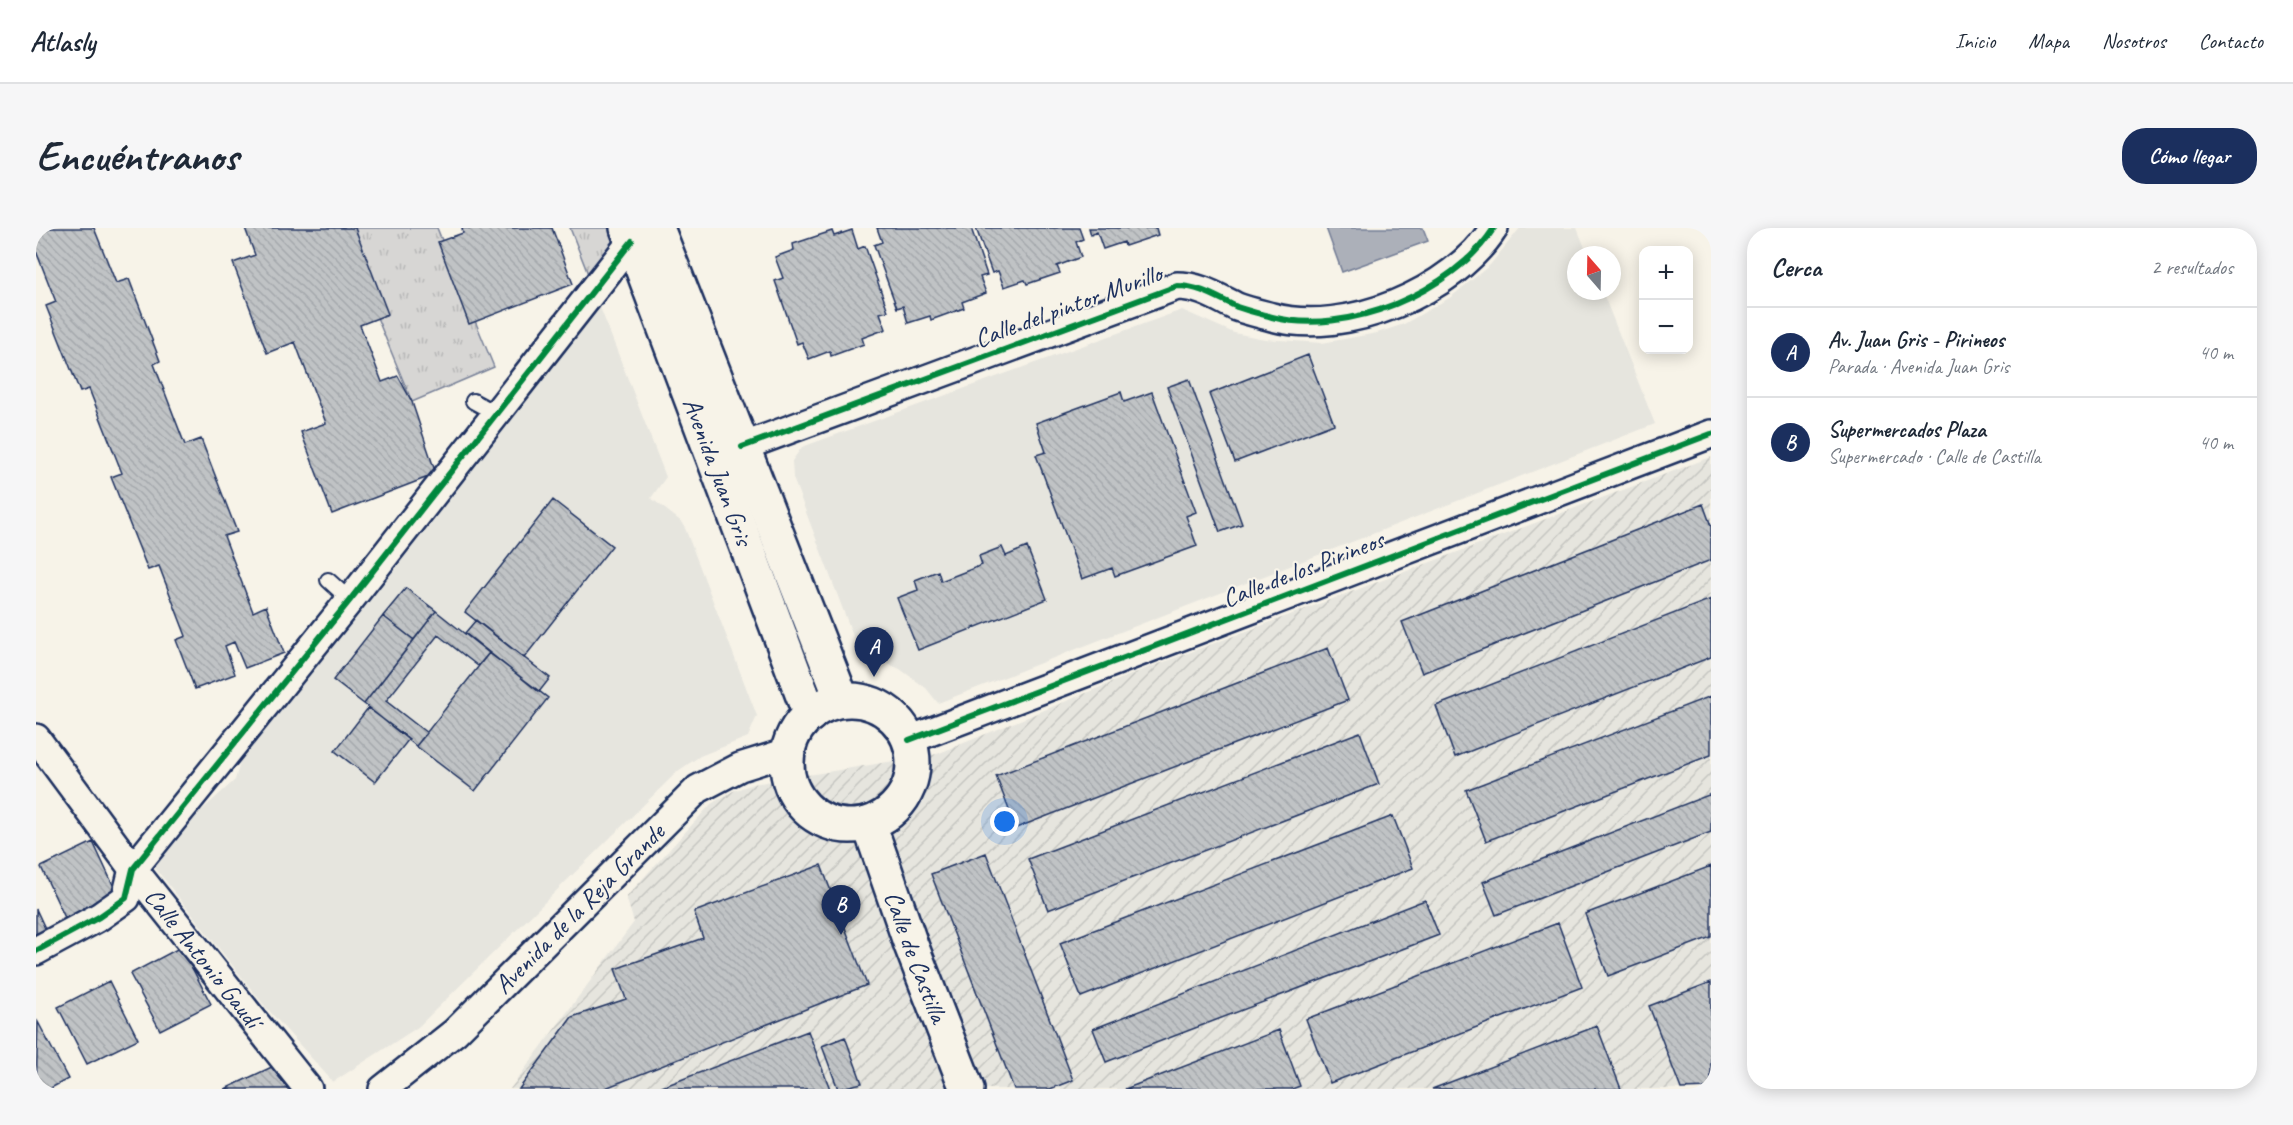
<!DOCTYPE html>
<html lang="es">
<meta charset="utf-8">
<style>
:root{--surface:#fff;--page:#f6f6f7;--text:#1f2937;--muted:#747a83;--line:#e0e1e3;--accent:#1b2f5e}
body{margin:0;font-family:Caveat,sans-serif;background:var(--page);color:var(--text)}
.controls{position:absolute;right:18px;top:18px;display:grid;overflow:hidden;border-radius:12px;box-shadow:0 3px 15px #0003}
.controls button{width:54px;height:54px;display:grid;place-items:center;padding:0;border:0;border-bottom:2px solid var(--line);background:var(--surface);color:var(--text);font:30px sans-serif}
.compass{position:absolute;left:1531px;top:18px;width:54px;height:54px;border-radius:50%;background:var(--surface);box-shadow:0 3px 15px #0003;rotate:340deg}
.you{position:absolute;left:969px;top:594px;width:21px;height:21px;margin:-15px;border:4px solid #fff;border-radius:50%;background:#1a73e8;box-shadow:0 0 0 9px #1a73e833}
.badge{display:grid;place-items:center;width:39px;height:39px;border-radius:50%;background:var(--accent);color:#fff;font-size:20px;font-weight:700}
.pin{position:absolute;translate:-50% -50px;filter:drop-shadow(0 2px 3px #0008)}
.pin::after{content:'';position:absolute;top:32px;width:21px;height:18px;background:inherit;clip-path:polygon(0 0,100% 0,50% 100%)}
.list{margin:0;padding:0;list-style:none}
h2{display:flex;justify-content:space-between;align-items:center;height:78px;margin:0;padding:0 24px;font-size:26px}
h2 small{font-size:20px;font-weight:400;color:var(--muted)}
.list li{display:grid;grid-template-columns:39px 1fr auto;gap:18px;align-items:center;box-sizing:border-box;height:90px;padding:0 24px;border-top:2px solid var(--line)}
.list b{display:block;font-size:22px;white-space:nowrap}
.list p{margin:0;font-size:20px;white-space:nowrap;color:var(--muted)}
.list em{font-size:20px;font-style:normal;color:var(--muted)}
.map{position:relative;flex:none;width:1675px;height:861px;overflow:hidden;border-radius:24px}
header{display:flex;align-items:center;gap:36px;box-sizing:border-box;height:84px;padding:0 30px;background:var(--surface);border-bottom:2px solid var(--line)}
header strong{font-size:28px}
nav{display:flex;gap:33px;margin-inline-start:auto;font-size:21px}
.intro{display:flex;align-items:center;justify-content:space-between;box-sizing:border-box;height:144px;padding:0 36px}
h1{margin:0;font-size:42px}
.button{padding:15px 27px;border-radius:24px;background:var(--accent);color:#fff;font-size:21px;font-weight:700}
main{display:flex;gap:36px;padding:0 36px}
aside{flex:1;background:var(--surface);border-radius:24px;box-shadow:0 3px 15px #0003}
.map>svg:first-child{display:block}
</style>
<header>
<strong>Atlasly</strong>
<nav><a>Inicio</a><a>Mapa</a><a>Nosotros</a><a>Contacto</a></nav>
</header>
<div class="intro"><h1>Encuéntranos</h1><a class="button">Cómo llegar</a></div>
<main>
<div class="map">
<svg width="1675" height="861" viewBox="0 0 1675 861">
<defs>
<pattern id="industrial-furrows" width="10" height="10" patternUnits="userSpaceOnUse" patternTransform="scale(1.5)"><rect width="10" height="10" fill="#e6e5de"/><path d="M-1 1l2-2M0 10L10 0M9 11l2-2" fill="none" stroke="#c5c5c1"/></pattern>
<pattern id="park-tufts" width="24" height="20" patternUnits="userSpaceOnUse" patternTransform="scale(1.5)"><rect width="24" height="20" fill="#d7d6d4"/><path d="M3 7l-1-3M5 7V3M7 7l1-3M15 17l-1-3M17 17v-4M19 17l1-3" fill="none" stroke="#b8b8b8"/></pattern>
<pattern id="building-back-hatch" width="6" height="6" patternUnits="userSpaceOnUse" patternTransform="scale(1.5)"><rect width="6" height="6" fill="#c0c3c5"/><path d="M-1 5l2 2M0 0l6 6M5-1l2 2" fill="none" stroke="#a4a8ac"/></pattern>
</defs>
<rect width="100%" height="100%" fill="#f7f3e8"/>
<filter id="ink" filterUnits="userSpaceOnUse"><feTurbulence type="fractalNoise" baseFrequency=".0167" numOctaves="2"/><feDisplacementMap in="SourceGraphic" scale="12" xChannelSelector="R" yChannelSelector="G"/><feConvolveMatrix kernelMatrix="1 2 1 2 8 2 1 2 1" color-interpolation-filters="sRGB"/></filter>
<g filter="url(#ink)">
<path fill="#e6e5de" d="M1484,0H1541L1552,27H1540V63H1566L1619,196L902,475L890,460L864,441L846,433L825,429L757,250L756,233L766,219L1146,82L1198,105L1229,111L1286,115L1341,105L1368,96L1415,69L1454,37Z
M562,74L630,249L615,270L647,295L721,488L712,509L664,528L642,543L382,799L297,854L227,776L112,631L199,552L206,528Z"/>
<path fill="url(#industrial-furrows)" d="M1675,229V861H474L598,694L590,669L675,576L697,563L717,556L901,526L1104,443Z"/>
<path fill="url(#park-tufts)" stroke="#798299" stroke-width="1.5" d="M304,0H401L458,139L376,174Z
M534,0H581L586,12L554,51Z"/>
<path fill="#acb0b9" stroke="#727c95" stroke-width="1.5" d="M1290,0H1387L1392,13L1306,44Z"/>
<path fill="url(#building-back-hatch)" stroke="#1b2f5e" stroke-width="1.5" d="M0,0H58L80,55L93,51L124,133L118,136L149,217L165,211L201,304L188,308L217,384L230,378L248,425L209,440L198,414L189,418L199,446L159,461L140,412L150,408L123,338L112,342L75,249L86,245L53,161L44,164L10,78L20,74L0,23Z
M209,0H319L352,86L324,97L346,154L362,148L376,174L400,246L296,286L265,204L290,195L259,114L231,125L197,35L219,27Z
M426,0H516L537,56L433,96L402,14L427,5Z
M841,0H935L951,47L944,49L950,65L926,74L928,80L895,92L894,88L872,95L867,78L861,80L838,17L846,14Z
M940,0H1043L1047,11L1040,14L1045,29L1021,38L1024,45L991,56L989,52L968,59L962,43L956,45Z
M1053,0H1120L1122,7L1089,18L1088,14L1067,21L1061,4L1055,7Z
M816,2L822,21L829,18L852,83L844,85L850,101L826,110L828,116L795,128L794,123L773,131L766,114L761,116L739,53L747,50L739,29L758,22L757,16L796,3L798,8Z
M1272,127L1298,196L1199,234L1173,166Z
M1153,151L1206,296L1184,304L1131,159Z
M1085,164L1088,174L1116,164L1160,284L1150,288L1161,318L1079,348L1076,340L1046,351L1000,227L1010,224L1000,195Z
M517,272L576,318L488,430L429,384Z
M1667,276L1675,298V332L1386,445L1366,394Z
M966,319L970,328L991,319L1011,371L882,422L861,370L882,362L879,352L902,343L905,353L946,337L943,328Z
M370,360L400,383L378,412L347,388Z
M1675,371V429L1419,529L1400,478Z
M400,383L453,425L442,438L402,407L350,473L391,505L380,518L328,476Z
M347,388L378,412L328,476L297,452Z
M440,392L514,450L503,464L429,405Z
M1292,420L1312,472L980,600L960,548Z
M453,425L512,470L439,563L380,518Z
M1675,468V527L1450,613L1430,562Z
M332,480L373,511L339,554L299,523Z
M1324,504L1343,556L1012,682L992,631Z
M1675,566V604L1460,687L1447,654Z
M1357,588L1377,640L1045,769L1024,715Z
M57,614L84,672L32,696L5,639Z
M950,625L1037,852L1014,861H978L895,646Z
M785,637L831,757L567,861H483L536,789L590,771L579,741L667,710L658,684Z
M1675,638V709L1572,748L1549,686Z
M1389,672L1403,707L1070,834L1057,801Z
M0,681L13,709L0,715Z
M1522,695L1546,759L1294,855L1270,791Z
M145,719L175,776L124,802L94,746Z
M73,753L102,811L51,836L22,779Z
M1675,754V860L1645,861L1613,778Z
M2,794L32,851L13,861H0Z
M1561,798L1585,861H1396Z
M1243,802L1264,858L1256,861H1089Z
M772,803L794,861H621Z
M809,809L826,855L802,861L786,818Z
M240,837L251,861H189Z"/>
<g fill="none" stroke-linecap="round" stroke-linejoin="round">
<g stroke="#1b2f5e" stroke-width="18">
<path id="lane" d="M437,173L461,186
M292,352L314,372"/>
</g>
<g stroke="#1b2f5e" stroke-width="32">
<g id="street">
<path d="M706,219L1141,58C1164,58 1180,69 1201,79C1212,83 1225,86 1236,89C1310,109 1417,64 1458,0"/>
<path id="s1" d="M0,510L97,641L272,861"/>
<path d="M873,512L1675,206"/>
<path d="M0,723L63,689L90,670L97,641L314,372L596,13"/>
<path id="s2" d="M347,861L419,804L662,561L704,539L752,524"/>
</g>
</g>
<g stroke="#1b2f5e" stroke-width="38">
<g id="secondary">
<path id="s3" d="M591,0L774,487"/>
<path d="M621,0L806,472"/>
<circle cx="814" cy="535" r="63"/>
<path id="s4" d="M833,596L875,717L931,861"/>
</g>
</g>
<use href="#lane" stroke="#f7f3e8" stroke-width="14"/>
<use href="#street" stroke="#f7f3e8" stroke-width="27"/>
<use href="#secondary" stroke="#f7f3e8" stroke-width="33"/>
<g stroke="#f7f3e8" stroke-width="10">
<path id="cycleway" d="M706,219L1141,58C1164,58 1180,69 1201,79C1212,83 1225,86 1236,89C1310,109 1417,64 1458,0
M873,512L1675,206
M0,723L63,689L90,670L97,641L314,372L596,13"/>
</g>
<use href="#cycleway" stroke="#00873e" stroke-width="6"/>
</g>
</g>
<g text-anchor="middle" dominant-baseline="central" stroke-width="4.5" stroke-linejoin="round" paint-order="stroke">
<g font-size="26" fill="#1b2f5e" stroke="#f7f3e8">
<text transform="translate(1032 78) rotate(-20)">Calle del pintor Murillo</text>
<text stroke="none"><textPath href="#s3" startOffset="260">Avenida Juan Gris</textPath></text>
<text transform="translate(1267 341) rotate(-21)">Calle de los Pirineos</text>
<text stroke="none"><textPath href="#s2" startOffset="267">Avenida de la Reja Grande</textPath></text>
<text stroke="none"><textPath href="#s4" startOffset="141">Calle de Castilla</textPath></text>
<text stroke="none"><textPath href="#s1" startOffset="276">Calle Antonio Gaudí</textPath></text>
</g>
</g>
</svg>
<div class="controls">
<button>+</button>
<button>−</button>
</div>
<svg class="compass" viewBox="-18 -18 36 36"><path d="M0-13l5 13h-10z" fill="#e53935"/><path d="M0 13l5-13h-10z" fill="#747a83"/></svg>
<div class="you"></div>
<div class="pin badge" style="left:838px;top:449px">A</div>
<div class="pin badge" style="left:805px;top:707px">B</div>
</div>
<aside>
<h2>Cerca<small>2 resultados</small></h2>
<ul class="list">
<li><span class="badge">A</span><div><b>Av. Juan Gris - Pirineos</b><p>Parada · Avenida Juan Gris</p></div><em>40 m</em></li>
<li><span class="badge">B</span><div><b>Supermercados Plaza</b><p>Supermercado · Calle de Castilla</p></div><em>40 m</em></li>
</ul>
</aside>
</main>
